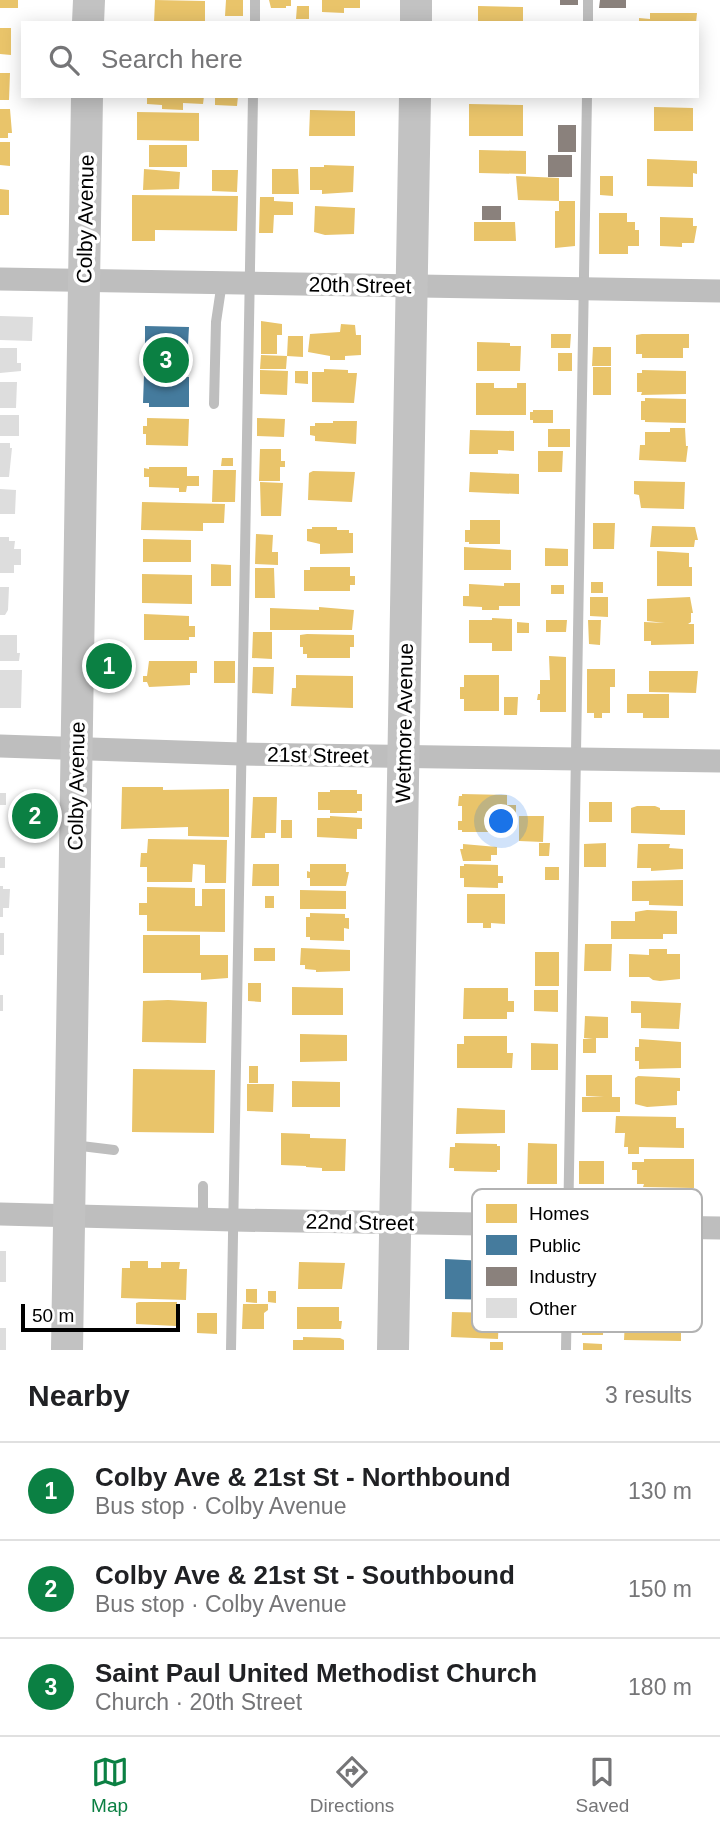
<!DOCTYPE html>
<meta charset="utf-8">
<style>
:root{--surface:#fff;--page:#f2f2f2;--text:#202124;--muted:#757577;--line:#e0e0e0;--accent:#0b8043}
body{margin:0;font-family:Arial,sans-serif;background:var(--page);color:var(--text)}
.scale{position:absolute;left:21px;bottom:18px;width:159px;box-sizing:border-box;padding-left:7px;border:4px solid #000;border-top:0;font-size:19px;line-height:24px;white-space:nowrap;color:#000;-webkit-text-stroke:5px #fff;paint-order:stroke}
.you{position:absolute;left:502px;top:822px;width:24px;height:24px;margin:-18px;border:5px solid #fff;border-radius:50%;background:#1a73e8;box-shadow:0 0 0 10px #1a73e833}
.badge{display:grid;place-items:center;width:46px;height:46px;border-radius:50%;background:var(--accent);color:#fff;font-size:23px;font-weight:700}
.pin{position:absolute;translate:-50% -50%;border:4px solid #fff;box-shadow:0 2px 7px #0006}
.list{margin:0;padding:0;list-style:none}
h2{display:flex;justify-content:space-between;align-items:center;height:91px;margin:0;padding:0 28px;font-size:30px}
h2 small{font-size:23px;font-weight:400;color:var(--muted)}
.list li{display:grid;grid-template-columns:46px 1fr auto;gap:21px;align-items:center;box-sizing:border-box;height:98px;padding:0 28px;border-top:2px solid var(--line)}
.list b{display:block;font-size:26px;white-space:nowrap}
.list p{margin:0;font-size:23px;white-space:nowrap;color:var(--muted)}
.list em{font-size:23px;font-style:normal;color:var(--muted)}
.icon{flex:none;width:38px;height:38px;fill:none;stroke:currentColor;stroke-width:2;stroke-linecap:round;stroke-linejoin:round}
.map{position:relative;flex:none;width:720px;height:1350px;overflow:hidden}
.search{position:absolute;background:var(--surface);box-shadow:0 4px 18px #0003;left:21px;right:21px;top:21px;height:77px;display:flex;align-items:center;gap:18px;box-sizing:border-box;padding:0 24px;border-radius:0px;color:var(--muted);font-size:26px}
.sheet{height:385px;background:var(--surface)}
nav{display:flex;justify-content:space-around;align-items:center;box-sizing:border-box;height:98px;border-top:2px solid var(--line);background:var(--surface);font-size:19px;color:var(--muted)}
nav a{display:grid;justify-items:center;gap:4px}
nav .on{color:var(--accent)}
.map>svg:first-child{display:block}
</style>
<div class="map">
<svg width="720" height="1350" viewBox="0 0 720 1350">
<rect width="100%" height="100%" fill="#fff"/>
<path fill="#e9c46a" d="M0,0H18V8H0Z
M155,0L205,1V23H154Z
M226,0H243V16H225Z
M269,0H291V6H286V8H271Z
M322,0H360V8H344V13L322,12Z
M297,6H309V19H296Z
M478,6L523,7V23H478Z
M650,13H697L696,23H639V18L650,19Z
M0,28H11V55L0,54Z
M0,73H10L9,100H0Z
M147,96H204L203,104L183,103V110L162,109V105L147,104Z
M215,96H238L237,106L215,105Z
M469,104L523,105V136H469Z
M654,107L693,108V131H654Z
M0,109H10L12,133H8V138H0Z
M310,110L355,111V136H309Z
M137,112L199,113V141L137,140Z
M0,142H10V166L0,165Z
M149,145H187V167H149Z
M479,150L526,151V174L479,173Z
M647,159L697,161V174L693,173V187L647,186Z
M324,165L354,166L353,192L322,194V190H310V167H324Z
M144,169L180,172L179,189L143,190Z
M272,169H298L299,194H272Z
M212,170H238L237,192L212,191Z
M516,176L559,178V201L518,200Z
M600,176H613V196L600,195Z
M0,189L9,190V215H0Z
M132,195L238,196L237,231L155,230V241H132Z
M260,197H274V201L293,202V215H274L273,233H259Z
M559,201H575V246L555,248V211H559Z
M315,206L355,208L354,234L325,235L314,232Z
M599,213H627V222H635V230H639V246H628V254H599Z
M660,217L693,218V226H697L694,243H682V247L660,246Z
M474,222H515L516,241H474Z
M261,321L282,324V335H277V354H261Z
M341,324L355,325L356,335H361V355L345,356V360H330V356L308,352L310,334L340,332Z
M551,334H571L570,348H551Z
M642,334H689V348H683V358H642V354H636V335Z
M288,336H303V357L287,356Z
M477,342L510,343V346H521L520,371H477Z
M593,347H611V366H592Z
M558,353H572V371H558Z
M261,355L287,356L286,369H260Z
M593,367H611V395H593Z
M324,369L348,370V373H357L354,403L312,402V372H324Z
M260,370L288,371L287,395L260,394Z
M642,370L686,371V394L641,395L642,392H637V373H642Z
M295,371H308V384L295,383Z
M476,383H494V388H517V383H526V415H476Z
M645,398L686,399V423L645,422V420H641V401H645Z
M533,410H553V423H533V420H530V412H533Z
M147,418L189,419L188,446L146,445V434H143V426H147Z
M257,418L285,419L284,437L257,436Z
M333,421H357L356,444L315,441V436L310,435V426H315V423H333Z
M670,428H685L686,446H688L686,462L639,460L640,445H645V432H670Z
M548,429H570V447H548Z
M470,430L514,431V451L498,450V454H469Z
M260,449H281V461H285V467H280V481H259Z
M538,451H563L562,472H538Z
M222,458H233V466H221Z
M149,467H187V476H199V486H187L186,492H179V488L149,487V477H144V468L149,469Z
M213,470H236L235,502H212Z
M313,471L355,472L352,502L308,500L309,473Z
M470,472L519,474V494L469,492Z
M634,481L685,482L684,509L641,508L639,495L634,494Z
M260,482L283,483L281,516H261Z
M142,502L225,504L224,523H203V531L141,530Z
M470,520H500V544H469V542H465V530H470Z
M593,523H615L614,549H593Z
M652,526L695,527L698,540H695L694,547H650Z
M312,527H337V530H349V533H353V553L320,554V544L307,541V529H312Z
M256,534L273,535L272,552H278V565L255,564Z
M143,539L191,540V562H143Z
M464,547L511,550V570H464Z
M545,548L568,549V566H545Z
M657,551L689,553V567H692V586H657Z
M211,564L231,565V586H211Z
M310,567H350V576H355V585H350V591H304V570H310Z
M255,568H274L275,598H255Z
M142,574L192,575V604L142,603Z
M591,582H603V593H591Z
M504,583H520V606H499V610H482V607L463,606V596H469V584L504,586Z
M551,585H564V594H551Z
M590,597H608V617L590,616Z
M690,597L693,613H691V622L688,624H694V644L651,645V641H644V622L665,623L647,621V599Z
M319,607L354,610L352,630H270V608L319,610Z
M144,614L189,616V626H195V637H189V640H144Z
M492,618L512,619V651H492V643H469V620H492Z
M546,620H567L566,632H546Z
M588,620H601L600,645L589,644Z
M517,622L529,623V633H517Z
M253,632H272V659L252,658Z
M307,634L354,635V647H350V658H307V654H303V647H300V635Z
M549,656L566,657V712H540V700H537L538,694H540V680H550Z
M149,661H197V673H190V685L149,687L147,682H143V676H147Z
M214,661H235V683H214Z
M253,667H274L273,694L252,693Z
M587,669H615V687H610V713H602V718H594V713H587Z
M649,671H698L696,693L649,692Z
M296,675L353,676V708L291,706L292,688H296Z
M464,675H499V711H464V699H460V687H464Z
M627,694H669V718H643V713H627Z
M504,697H518L517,715H504Z
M122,787H163V790L229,789V837L188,836V827L121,829Z
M330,790H357V794H362V811H357V813H330V810H318V792H330Z
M462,794L507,795V805H516V820H507V832H462V830H458V821H462V806H458L459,796H462Z
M253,797H277L276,833H265V838H251Z
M589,802H612V822H589Z
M637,806H655L660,808V810H685V835L631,833V808Z
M330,816L362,818V829H357V839L317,837V818H330Z
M519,816H544L543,842L519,841Z
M281,820H292V838H281Z
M148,839L227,840L226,883H205V865L193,864L192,882H147V867H140L141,853H147Z
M539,843H550L549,856H539Z
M606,843V867H584V844Z
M463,844L497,847V855H491V861H463L460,849H463Z
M638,844H670L669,848L683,849V869L651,871V868H637Z
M253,864H279V886H252Z
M310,864H346V872H349L346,886H310V878H307V871L310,872Z
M464,864L498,865V876H503V883H498V888L464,887V878H460V866H464Z
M545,867H559V880H545Z
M683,880V906L649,905V901H632V881Z
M147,887L195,888V906H202V889H225V932L147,931V915H139V903H147Z
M300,890L346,891V909H300Z
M467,894H505V924L491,923V928H483V923H467Z
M265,896H274V908H265Z
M647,910L677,911V934H663V939H611V921H635V912Z
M310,913L345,914V918H349V929L344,928V941L310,940V937H306V917H310Z
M143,935H200V955H228V978L201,980V973H143Z
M585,944H612L611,971H584Z
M254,948H275V961H254Z
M301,948L350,950V971L316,972V970L305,969V965H300Z
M649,949H667V954H680V979L660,981L653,980L649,977H629V954L649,955Z
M535,952H559V986H535Z
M248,983H261V1002L248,1001Z
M292,987L343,988V1015H292Z
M464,988H508V1001H514V1012H507V1019H463Z
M534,990H558V1012L534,1011Z
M168,1000L207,1002L206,1043L142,1042L143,1001Z
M631,1001L681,1003L679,1029L641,1028V1013H631Z
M585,1016L608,1017V1038H596V1053H583V1039H593L584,1038Z
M300,1034L347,1035V1061L300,1062Z
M464,1036H507V1053H513L512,1068H457V1044H464Z
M639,1039L681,1042V1068L639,1069V1061H635V1047H639Z
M531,1043L558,1044V1070H531Z
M249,1066H258V1083H249Z
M133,1069L215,1070L214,1133L132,1132Z
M586,1075H612V1097H620V1112H582V1097H604L586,1096Z
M638,1076L680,1078V1091H677V1105L647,1107L635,1104V1078Z
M292,1081L340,1082V1107H292Z
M247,1084H274L273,1112L247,1111Z
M457,1108L505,1110V1133L456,1134Z
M616,1116L676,1117V1128H684V1148L639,1147V1154H628V1147H624L625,1133H615Z
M281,1133L310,1134V1138L346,1139L345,1171H322V1168L306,1167V1166L281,1165Z
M455,1143L497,1144V1146H500V1170H497V1172L454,1171V1168H449L450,1147H455Z
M528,1143L557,1144V1184H527Z
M644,1159H694V1188L643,1187L644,1184H637V1170H632V1162H644Z
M579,1161H604V1184H579Z
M130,1261H148V1268H161V1262H180L179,1269H187L186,1300L121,1298L122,1268H130Z
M299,1262L345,1263L342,1289H298Z
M246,1289H257V1303L246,1302Z
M268,1291H276V1303L268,1302Z
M139,1302H177L176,1326L136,1324V1303Z
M243,1304H268V1310L264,1313V1329H242Z
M297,1307H339V1321H342L341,1329H297Z
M452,1312L499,1313L498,1339L451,1337Z
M631,1312L675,1313V1325H681V1341L624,1340L625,1320H631Z
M197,1313H217V1334L197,1333Z
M582,1313H604L603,1335H582Z
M303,1337L340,1338L344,1340V1350H293V1340H303Z
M490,1342H503V1350H490Z
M583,1343L602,1344V1350H583Z"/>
<path fill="#457b9d" d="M145,326L189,327L188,345H183L182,377H189V407H149V403H143L144,375H149V345H145Z
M445,1259L505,1262V1300L445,1299Z"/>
<path fill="#8a817c" d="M560,0H578V5H560Z
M600,0H626V8H599Z
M558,125H576V152H558Z
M548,155H572V177H548Z
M482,206H501V220H482Z"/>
<path fill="#ddd" d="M0,316L33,317L32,341L0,340Z
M0,348H17V363H21V371L0,373Z
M0,382H17L16,408H0Z
M0,415H19V436H0Z
M0,443H10V448H12L9,477H0Z
M0,489L16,490L15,514H0Z
M0,537H9V541H15L14,549H21V565H14V573H0Z
M0,587H9L8,610L5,615H0Z
M0,635H17V653H20L19,661H0Z
M0,670H22L21,708H0Z
M0,793H6V805H0Z
M0,857H5V868H0Z
M0,886H3V889H10L9,908H3V917H0Z
M0,933H4V955H0Z
M0,995H3V1011H0Z
M0,1251H6V1282H0Z
M0,1328H6V1350H0Z"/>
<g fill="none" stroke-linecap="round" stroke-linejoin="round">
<path stroke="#bebebe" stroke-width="10" d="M255,23V0
M588,23V0
M214,404L216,322L222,282
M73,1145L114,1150
M203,1219V1186
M231,1350L253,96
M566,1350L587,96"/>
<path stroke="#bebebe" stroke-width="23" d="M0,279L720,291
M0,746L241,754L720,761
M0,1214L233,1220L720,1228"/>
<path stroke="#c2c2c2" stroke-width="32" d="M88,23L89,0
M416,23V0
M67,1350L87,96
M393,1350L415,96"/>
</g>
<g text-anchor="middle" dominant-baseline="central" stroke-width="7" stroke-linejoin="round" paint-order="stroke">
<g font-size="21" fill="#000" stroke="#fff">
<text transform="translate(85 219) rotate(-89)">Colby Avenue</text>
<text transform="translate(360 285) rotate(1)">20th Street</text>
<text transform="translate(404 723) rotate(-89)">Wetmore Avenue</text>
<text transform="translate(318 755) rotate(1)">21st Street</text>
<text transform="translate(76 786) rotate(-89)">Colby Avenue</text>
<text transform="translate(360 1222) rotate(1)">22nd Street</text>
</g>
</g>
<rect x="472" y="1189" width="230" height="143" rx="10" fill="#fff" stroke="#b2b2b2" stroke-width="2"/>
<rect x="486" y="1204" width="31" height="19" fill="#e9c46a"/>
<rect x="486" y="1235" width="31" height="20" fill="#457b9d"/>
<rect x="486" y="1267" width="31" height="19" fill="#8a817c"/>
<rect x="486" y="1298" width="31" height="20" fill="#ddd"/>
<g font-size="19" fill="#000">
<text x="529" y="1220">Homes</text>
<text x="529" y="1252">Public</text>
<text x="529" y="1283">Industry</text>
<text x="529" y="1315">Other</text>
</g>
</svg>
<div class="scale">50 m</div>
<div class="you"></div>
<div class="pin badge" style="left:109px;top:666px">1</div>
<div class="pin badge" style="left:35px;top:816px">2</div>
<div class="pin badge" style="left:166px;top:360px">3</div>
<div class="search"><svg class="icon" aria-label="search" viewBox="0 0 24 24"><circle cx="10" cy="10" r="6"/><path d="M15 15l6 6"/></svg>Search here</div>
</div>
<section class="sheet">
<h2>Nearby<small>3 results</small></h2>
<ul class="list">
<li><span class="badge">1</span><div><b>Colby Ave &amp; 21st St - Northbound</b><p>Bus stop · Colby Avenue</p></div><em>130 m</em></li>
<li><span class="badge">2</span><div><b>Colby Ave &amp; 21st St - Southbound</b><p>Bus stop · Colby Avenue</p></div><em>150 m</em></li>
<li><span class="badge">3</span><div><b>Saint Paul United Methodist Church</b><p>Church · 20th Street</p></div><em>180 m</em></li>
</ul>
</section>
<nav>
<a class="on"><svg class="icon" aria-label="map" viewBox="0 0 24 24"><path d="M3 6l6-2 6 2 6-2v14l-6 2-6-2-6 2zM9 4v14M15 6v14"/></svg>Map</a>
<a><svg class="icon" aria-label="directions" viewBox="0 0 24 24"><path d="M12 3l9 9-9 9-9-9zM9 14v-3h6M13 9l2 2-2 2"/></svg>Directions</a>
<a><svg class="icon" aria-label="saved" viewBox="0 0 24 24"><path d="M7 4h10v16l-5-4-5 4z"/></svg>Saved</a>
</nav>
